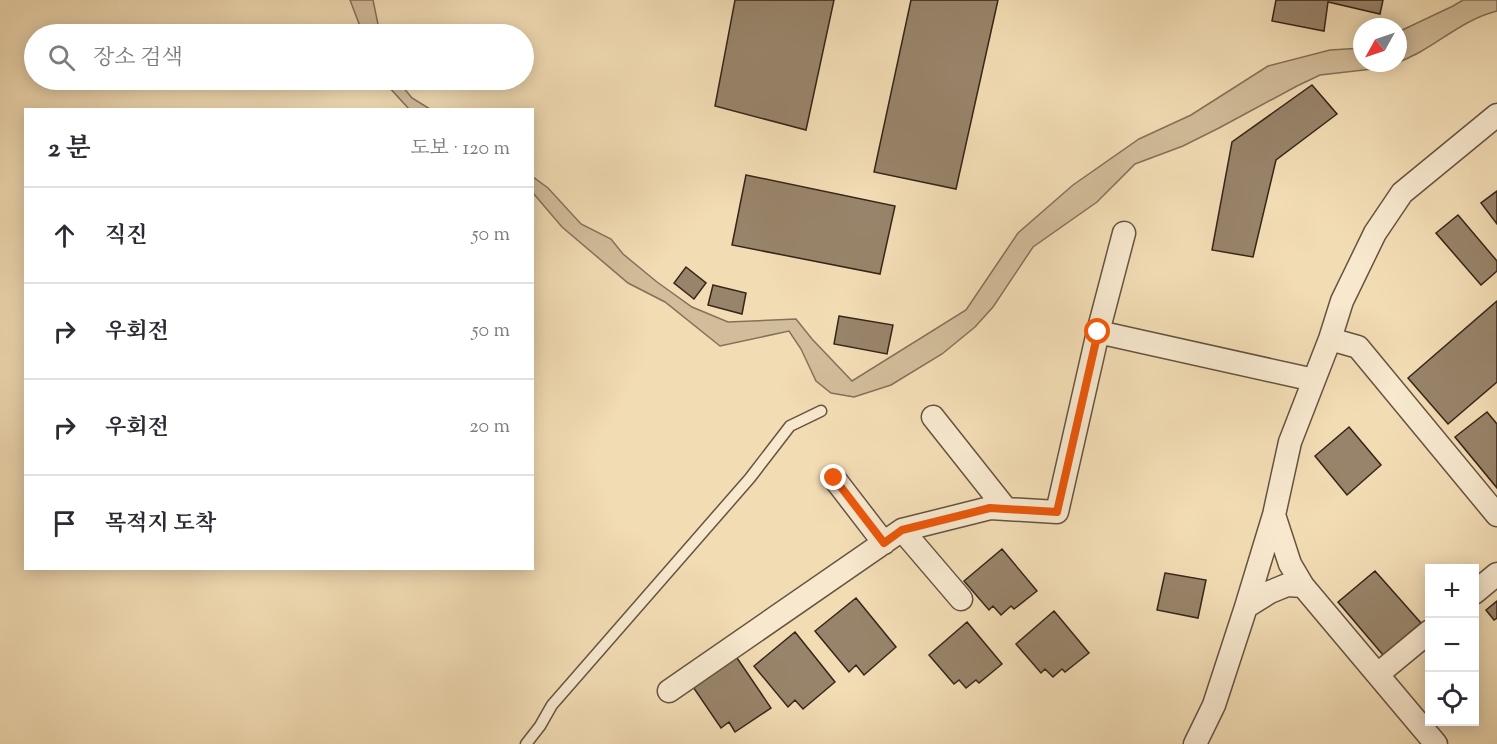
<!DOCTYPE html>
<html lang="ko">
<meta charset="utf-8">
<style>
:root{--surface:#fff;--page:#f2f2f3;--text:#2b2b33;--muted:#7c7c81;--line:#e1e1e2}
body{margin:0;font-family:"Sorts Mill Goudy","Noto Serif KR",serif;background:var(--page);color:var(--text)}
.controls{position:absolute;right:18px;bottom:18px;display:grid;overflow:hidden;border-radius:0px;box-shadow:0 3px 15px #0003}
.controls button{width:54px;height:54px;display:grid;place-items:center;padding:0;border:0;border-bottom:2px solid var(--line);background:var(--surface);color:var(--text);font:30px sans-serif}
.compass{position:absolute;left:1353px;top:18px;width:54px;height:54px;border-radius:50%;background:var(--surface);box-shadow:0 3px 15px #0003;rotate:230deg}
.stop{position:absolute;width:18px;height:18px;margin:-14px;border:4px solid #ea580c;border-radius:50%;background:#fff}
.stop.end{background:#ea580c;border-color:#fff;box-shadow:0 2px 6px #0008}
.list{margin:0;padding:0;list-style:none}
h2{display:flex;justify-content:space-between;align-items:center;height:78px;margin:0;padding:0 24px;font-size:26px}
h2 small{font-size:20px;font-weight:400;color:var(--muted)}
.list li{display:grid;grid-template-columns:39px 1fr auto;gap:18px;align-items:center;box-sizing:border-box;height:96px;padding:0 24px;border-top:2px solid var(--line)}
.list b{display:block;font-size:22px;white-space:nowrap}
.list em{font-size:20px;font-style:normal;color:var(--muted)}
.icon{flex:none;width:33px;height:33px;fill:none;stroke:currentColor;stroke-width:2;stroke-linecap:round;stroke-linejoin:round}
.map{position:relative;flex:none;width:1497px;height:744px;overflow:hidden}
.search{position:absolute;background:var(--surface);box-shadow:0 3px 15px #0003;left:24px;top:24px;width:510px;height:66px;display:flex;align-items:center;gap:15px;box-sizing:border-box;padding:0 21px;border-radius:33px;color:var(--muted);font-size:22px}
.panel{position:absolute;background:var(--surface);box-shadow:0 3px 15px #0003;left:24px;top:108px;width:510px;height:462px;border-radius:0px}
.map>svg:first-child{display:block}
</style>
<div class="map">
<svg width="1497" height="744" viewBox="0 0 1497 744">
<rect width="100%" height="100%" fill="#f2dcb4"/>
<filter id="stains"><feTurbulence type="fractalNoise" baseFrequency=".00333" numOctaves="4"/><feColorMatrix values="0 0 0 0 .2 0 0 0 0 .09 0 0 0 0 .02 0 0 0 .5 -.17"/></filter>
<radialGradient id="worn" r=".72"><stop offset=".6" stop-color="#630" stop-opacity="0"/><stop offset="1" stop-color="#630" stop-opacity=".3"/></radialGradient>
<path fill="#d2bd9a" stroke="#84715a" stroke-width="1.5" d="M350,0H373L380,34H363Z
M1463,0H1497V11C1468,18 1445,38 1420,52C1413,56 1405,59 1398,63V32L1453,6Z
M1362,48V63H1398L1390,67L1320,75L1297,86L1219,128L1183,146L1135,164L1097,202L1033,247L993,307L975,327L942,354L891,385L854,397L831,393L816,381L801,349L789,331L720,346L665,302L628,283L562,227L533,193V177L548,188L581,224L611,239L623,254L657,282L692,307L728,322L796,319L812,339L852,381L966,310L1018,233L1073,185L1139,139L1191,115L1268,66L1330,50Z
M383,80H397L412,98L430,109H409L387,85Z"/>
<path fill="#98846a" stroke="#372519" stroke-width="1.5" d="M735,0H834L806,130L715,106Z
M911,0H998L956,189L874,172Z
M1276,0H1383L1380,14L1328,2L1324,31L1272,21Z
M1312,85L1337,114L1276,160L1253,257L1212,250L1232,142Z
M746,175L895,206L880,274L732,245Z
M1497,191V224L1481,203Z
M1458,215L1497,261V271L1481,285L1436,233Z
M686,267L706,283L694,299L674,283Z
M713,285L746,293L742,314L708,305Z
M1497,301V382L1448,424L1408,378Z
M839,316L893,325L887,354L834,344Z
M1487,412L1497,424V488L1455,437Z
M1349,427L1381,465L1347,495L1315,456Z
M1002,549L1037,591L1014,609L1011,606L1001,615L993,606L989,610L964,581Z
M1375,571L1421,623L1383,655L1338,602Z
M1165,573L1206,580L1198,618L1157,610Z
M856,598L896,647L864,675L856,665L849,672L815,631Z
M1497,601V618L1494,620L1486,610Z
M1054,611L1089,653L1065,672L1062,669L1053,677L1045,669L1041,673L1016,644Z
M967,622L1002,664L979,683L976,680L966,688L959,680L954,684L929,655Z
M795,632L835,682L803,709L795,700L788,707L754,666Z
M735,655L771,708L735,732L729,722L721,728L691,684Z"/>
<g fill="none" stroke-linecap="round" stroke-linejoin="round">
<g stroke="#665340" stroke-width="13">
<path id="lane" d="M526,744L540,726L552,705L750,478L790,426L821,411"/>
</g>
<g stroke="#665340" stroke-width="25">
<path id="street" d="M1098,332L1124,233
M1330,339L1358,347L1497,515
M933,417L1006,509
M834,478L884,543
M1274,515L1290,564L1303,586L1436,744
M902,530L961,599
M1474,593L1497,574
M1246,607L1270,592L1287,585L1303,586
M1378,674L1430,631
M669,691L902,530L990,508L1057,512L1098,332L1314,380
M1195,744L1214,705L1246,607L1274,515L1290,442L1330,339L1342,301L1375,233L1402,193L1497,115"/>
</g>
<use href="#lane" stroke="#f7e8ce" stroke-width="10"/>
<use href="#street" stroke="#f7e8ce" stroke-width="22"/>
</g>
<g fill="none" stroke-linecap="round" stroke-linejoin="round">
<path stroke="#ea580c" stroke-width="8" d="M834,478L884,543L902,530L990,508L1057,512L1098,332"/>
</g>
<rect width="100%" height="100%" filter="url(#stains)"/>
<rect width="100%" height="100%" fill="url(#worn)"/>
</svg>
<div class="controls">
<button>+</button>
<button>−</button>
<button><svg class="icon" aria-label="locate" viewBox="0 0 24 24"><circle cx="12" cy="12" r="6"/><path d="M12 2v4M12 18v4M2 12h4M18 12h4"/></svg></button>
</div>
<svg class="compass" viewBox="-18 -18 36 36"><path d="M0-13l5 13h-10z" fill="#e53935"/><path d="M0 13l5-13h-10z" fill="#7c7c81"/></svg>
<div class="stop" style="left:1098px;top:332px"></div>
<div class="stop end" style="left:834px;top:478px"></div>
<div class="search"><svg class="icon" aria-label="search" viewBox="0 0 24 24"><circle cx="10" cy="10" r="6"/><path d="M15 15l6 6"/></svg>장소 검색</div>
<section class="panel">
<h2>2 분<small>도보 · 120 m</small></h2>
<ul class="list">
<li><svg class="icon" aria-label="ahead" viewBox="0 0 24 24"><path d="M12 20V5M6 11l6-6 6 6"/></svg><div><b>직진</b></div><em>50 m</em></li>
<li><svg class="icon" aria-label="right" viewBox="0 0 24 24"><path d="M7 20v-9h11M14 6l5 5-5 5"/></svg><div><b>우회전</b></div><em>50 m</em></li>
<li><svg class="icon" aria-label="right" viewBox="0 0 24 24"><path d="M7 20v-9h11M14 6l5 5-5 5"/></svg><div><b>우회전</b></div><em>20 m</em></li>
<li><svg class="icon" aria-label="arrive" viewBox="0 0 24 24"><path d="M6 21V4h12l-3 4 3 4H6"/></svg><div><b>목적지 도착</b></div></li>
</ul>
</section>
</div>
